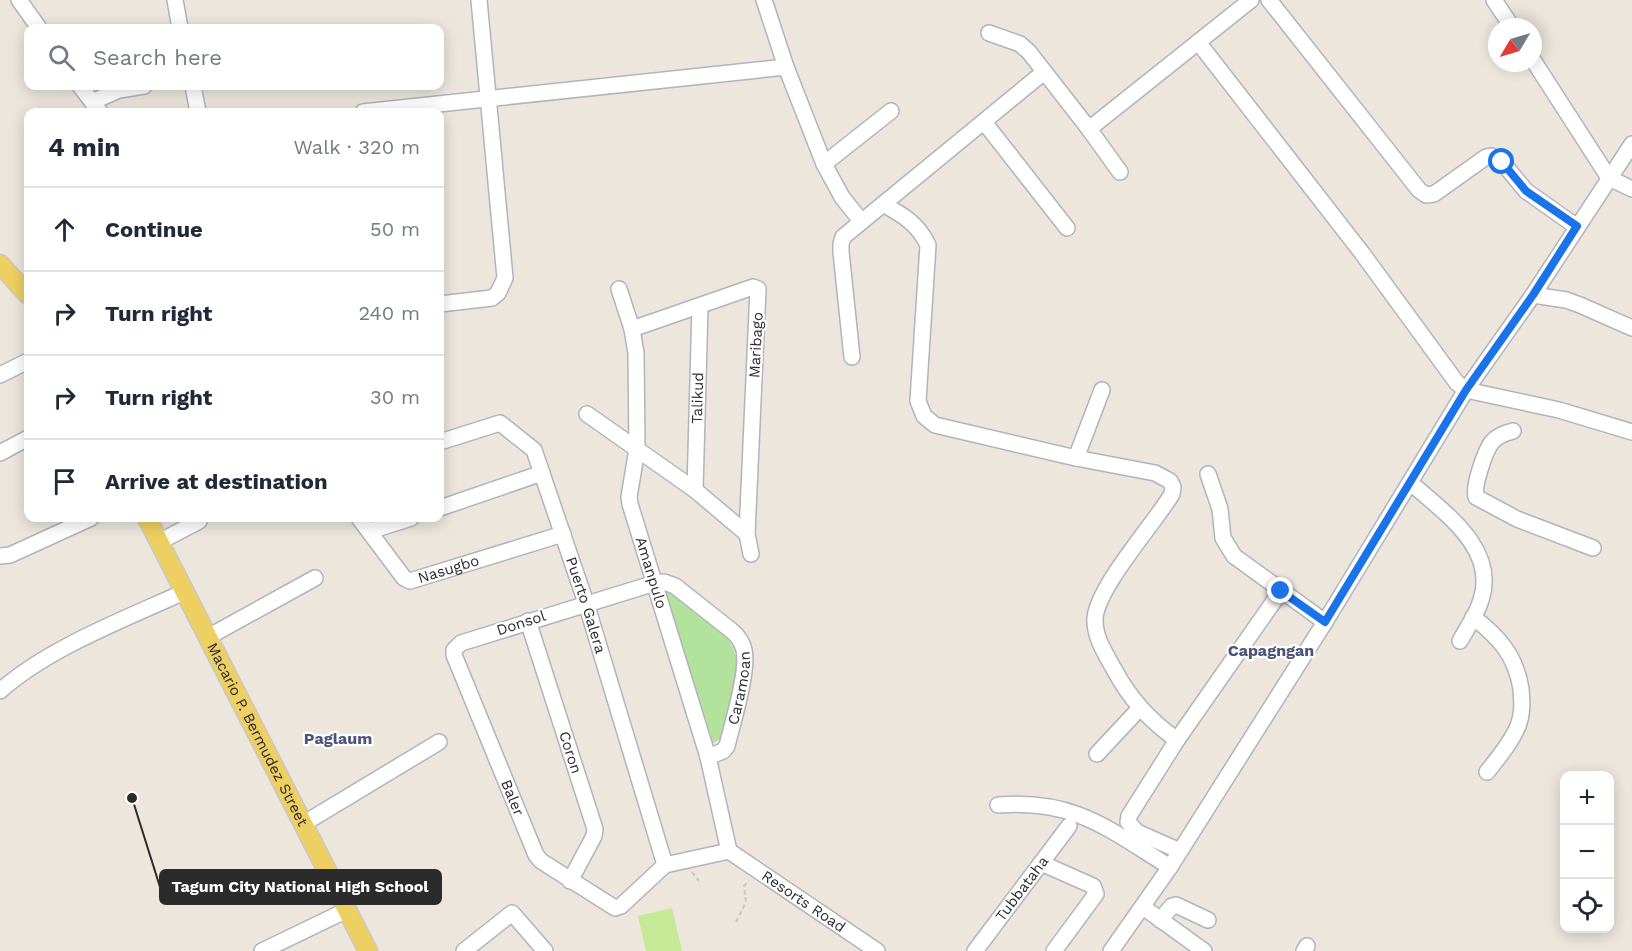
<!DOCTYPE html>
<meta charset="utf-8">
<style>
:root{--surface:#fff;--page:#f6f6f7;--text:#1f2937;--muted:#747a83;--line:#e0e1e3}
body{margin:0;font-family:"Work Sans",sans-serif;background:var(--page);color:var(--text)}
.controls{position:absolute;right:18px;bottom:18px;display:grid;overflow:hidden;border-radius:12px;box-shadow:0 3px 15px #0003}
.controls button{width:54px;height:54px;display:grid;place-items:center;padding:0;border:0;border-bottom:2px solid var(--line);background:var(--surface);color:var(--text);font:30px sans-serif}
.compass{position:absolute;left:1488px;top:18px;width:54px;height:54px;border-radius:50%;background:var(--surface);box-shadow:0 3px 15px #0003;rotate:232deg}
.stop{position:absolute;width:18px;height:18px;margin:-14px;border:4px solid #1a73e8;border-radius:50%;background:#fff}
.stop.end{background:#1a73e8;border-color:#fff;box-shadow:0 2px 6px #0008}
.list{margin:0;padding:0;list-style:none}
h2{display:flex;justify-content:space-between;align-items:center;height:78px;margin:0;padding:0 24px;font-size:26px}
h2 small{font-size:20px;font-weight:400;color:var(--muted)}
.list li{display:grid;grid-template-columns:39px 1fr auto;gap:18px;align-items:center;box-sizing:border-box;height:84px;padding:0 24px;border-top:2px solid var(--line)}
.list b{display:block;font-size:22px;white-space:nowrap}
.list em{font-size:20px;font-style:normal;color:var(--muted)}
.icon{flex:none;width:33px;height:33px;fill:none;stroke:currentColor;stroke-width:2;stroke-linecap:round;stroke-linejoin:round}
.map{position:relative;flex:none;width:1632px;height:951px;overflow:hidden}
.search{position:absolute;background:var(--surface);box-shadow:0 3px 15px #0003;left:24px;top:24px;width:420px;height:66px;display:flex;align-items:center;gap:15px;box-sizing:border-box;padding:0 21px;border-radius:12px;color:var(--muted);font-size:22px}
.panel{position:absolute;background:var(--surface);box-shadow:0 3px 15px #0003;left:24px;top:108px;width:420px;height:414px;border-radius:12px}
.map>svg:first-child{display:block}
</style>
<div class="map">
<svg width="1632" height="951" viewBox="0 0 1632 951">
<rect width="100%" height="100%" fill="#ece6dd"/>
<path fill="#b2e29b" d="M665,591L693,603L722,628L733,648L739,663L726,736L713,743Z"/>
<path fill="#c5e997" d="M672,908L682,951H646L638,916Z"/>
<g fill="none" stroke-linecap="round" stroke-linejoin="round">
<g stroke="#b1b4be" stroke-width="18">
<g id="minor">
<path d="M19,0L39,28"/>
<path d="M175,0L180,28"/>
<path d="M764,0L786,67L824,164L842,197L861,221"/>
<path d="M1269,0L1419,190L1426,195L1434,194L1486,157L1491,156L1502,162L1526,191L1577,227"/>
<path d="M1494,0L1512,27"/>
<path d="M989,33L1020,44L1029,52L1089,129L1120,172"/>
<path d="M1198,42L1362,253L1457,383L1466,390L1559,410L1632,432"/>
<path d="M1533,60L1609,178L1632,189"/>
<path d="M80,86L100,112"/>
<path d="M193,86L198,112"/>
<path d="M92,102L119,90L144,86"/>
<path d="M363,112L786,67"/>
<path d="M984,122L1067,228"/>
<path d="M1089,129L1251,0"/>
<path d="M824,164L891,111"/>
<path d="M883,204C903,215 918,224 928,245L918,401L924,416L935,425L1076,458L1155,473L1170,481L1173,487L1172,494C1154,524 1098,586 1095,618C1094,637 1105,653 1114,669C1129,698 1150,721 1177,740"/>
<path id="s1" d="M619,289L632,329L636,353L637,449L629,497L630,504L708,757L729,851"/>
<path d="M1533,295L1566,300L1580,305L1632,328"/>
<path d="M440,304L492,298L498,293L505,278L479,0"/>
<path d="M632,329L753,287L758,289L747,534L751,554"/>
<path d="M852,357L841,252V244L843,237L1044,72"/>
<path d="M0,375L28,361"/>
<path d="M587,414L695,490L747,534"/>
<path d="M1513,431C1505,433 1497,436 1492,442C1485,451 1473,486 1476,497L1517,519L1593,548"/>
<path id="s2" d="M440,442L500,423L534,450L586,603L665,865"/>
<path d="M0,453L28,438"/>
<path d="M1076,458L1102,390"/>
<path d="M1208,474L1220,509L1223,538L1234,556L1325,622"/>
<path d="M1411,483C1443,512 1498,548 1481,600C1477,614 1467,628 1460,641"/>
<path id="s3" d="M695,490L700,306"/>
<path d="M440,508L542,473"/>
<path id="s4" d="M359,518L404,578L410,581L563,534"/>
<path d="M370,531L411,518"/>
<path d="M159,542L199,521"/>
<path d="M0,556L10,555L91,518"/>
<path d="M1473,617C1499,637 1516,656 1521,689C1522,702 1523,713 1518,726C1511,743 1498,758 1487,772"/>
<path id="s5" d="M528,621L595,829L594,836L570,881"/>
<path d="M208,637L315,578"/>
<path d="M0,691C48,648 125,619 184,592"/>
<path d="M1097,754L1140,708"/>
<path id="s6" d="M708,757L723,751L727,746C732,725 749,670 744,650C742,642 738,636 732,631L675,586L664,582L655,583L461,643L454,650V655L536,855L541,861L615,908L621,906L665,865L729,851"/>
<path d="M998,805C1075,799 1108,829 1170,867"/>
<path d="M303,824L439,742"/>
<path id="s7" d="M729,851L877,951"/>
<path d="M1180,851L1137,832L1128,822L1129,816L1177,740L1281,591"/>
<path d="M1041,863L1093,886L1096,894L1054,951"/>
<path d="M1143,907L1204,951"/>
<path d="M1160,920L1172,906L1176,905L1208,920"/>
<path d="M262,951L347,910"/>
<path d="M464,951L512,913L545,951"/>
<path id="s8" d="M975,951L1069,826"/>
<path d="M1111,951L1170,867L1325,622L1466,390L1533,295L1632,144"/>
<path d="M1304,951L1307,946"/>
</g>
</g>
<g stroke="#c8c8c8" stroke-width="21">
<g id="major">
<path d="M0,264L28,295"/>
<path id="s9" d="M147,518L368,951"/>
</g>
</g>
<path stroke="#c8c8c8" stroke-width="2" stroke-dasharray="4.5 3" stroke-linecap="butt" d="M692,872L699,881
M736,922L746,902L744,886L749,881"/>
<use href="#minor" stroke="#fff" stroke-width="15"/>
<use href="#major" stroke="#eecf61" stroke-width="18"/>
</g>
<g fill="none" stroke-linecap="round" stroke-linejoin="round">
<path stroke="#1a73e8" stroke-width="8" d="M1281,591L1325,622L1466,390L1533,295L1577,226L1526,191L1502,162"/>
</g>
<g text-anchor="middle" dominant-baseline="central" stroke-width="4.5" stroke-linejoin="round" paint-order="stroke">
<g font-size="15" fill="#2b2b2b" stroke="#fff">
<text transform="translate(756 345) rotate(-87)">Maribago</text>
<text stroke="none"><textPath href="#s3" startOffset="92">Talikud</textPath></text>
<text stroke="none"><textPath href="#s4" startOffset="122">Nasugbo</textPath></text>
<text stroke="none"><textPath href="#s1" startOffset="290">Amanpulo</textPath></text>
<text stroke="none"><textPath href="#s2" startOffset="270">Puerto Galera</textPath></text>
<text transform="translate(521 623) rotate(-18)">Donsol</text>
<text stroke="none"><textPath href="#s6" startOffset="82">Caramoan</textPath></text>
<text stroke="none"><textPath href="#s9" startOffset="243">Macario P. Bermudez Street</textPath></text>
<text stroke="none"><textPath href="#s5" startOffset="138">Coron</textPath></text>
<text stroke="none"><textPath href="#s6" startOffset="609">Baler</textPath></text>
<text stroke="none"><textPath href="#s8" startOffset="78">Tubbataha</textPath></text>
<text stroke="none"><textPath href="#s7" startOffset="90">Resorts Road</textPath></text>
</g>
<g font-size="16" font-weight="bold" fill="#4c547b" stroke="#fff">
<text x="1271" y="650">Capagngan</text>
<text x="338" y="738">Paglaum</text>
</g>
</g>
<path fill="none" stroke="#2b2b2b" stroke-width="2" d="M132 798L160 887"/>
<circle fill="#2b2b2b" stroke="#fff" stroke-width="2" cx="132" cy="798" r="6"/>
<rect fill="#2b2b2b" stroke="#2b2b2b" stroke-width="2" x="160" y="870" width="281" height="34" rx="6"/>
<g font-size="16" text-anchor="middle" font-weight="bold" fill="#fff">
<text x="300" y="892">Tagum City National High School</text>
</g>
</svg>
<div class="controls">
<button>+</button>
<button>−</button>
<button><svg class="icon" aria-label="locate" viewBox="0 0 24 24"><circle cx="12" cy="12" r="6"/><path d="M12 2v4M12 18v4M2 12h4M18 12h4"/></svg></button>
</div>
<svg class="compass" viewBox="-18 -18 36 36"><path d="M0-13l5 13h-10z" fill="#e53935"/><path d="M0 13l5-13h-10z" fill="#747a83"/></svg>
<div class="stop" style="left:1502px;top:162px"></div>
<div class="stop end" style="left:1281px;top:591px"></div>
<div class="search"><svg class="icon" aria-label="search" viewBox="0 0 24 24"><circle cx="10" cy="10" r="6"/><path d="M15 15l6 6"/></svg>Search here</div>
<section class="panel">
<h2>4 min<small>Walk · 320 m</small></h2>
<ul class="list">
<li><svg class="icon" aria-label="ahead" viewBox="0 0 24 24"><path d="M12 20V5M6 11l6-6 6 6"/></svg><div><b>Continue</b></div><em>50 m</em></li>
<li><svg class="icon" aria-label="right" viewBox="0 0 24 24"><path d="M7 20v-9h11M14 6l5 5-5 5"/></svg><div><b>Turn right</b></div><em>240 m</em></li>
<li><svg class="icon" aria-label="right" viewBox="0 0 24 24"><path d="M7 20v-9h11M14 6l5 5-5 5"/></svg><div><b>Turn right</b></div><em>30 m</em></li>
<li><svg class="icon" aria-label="arrive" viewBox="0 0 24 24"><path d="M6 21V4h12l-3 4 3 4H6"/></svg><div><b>Arrive at destination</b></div></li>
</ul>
</section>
</div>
